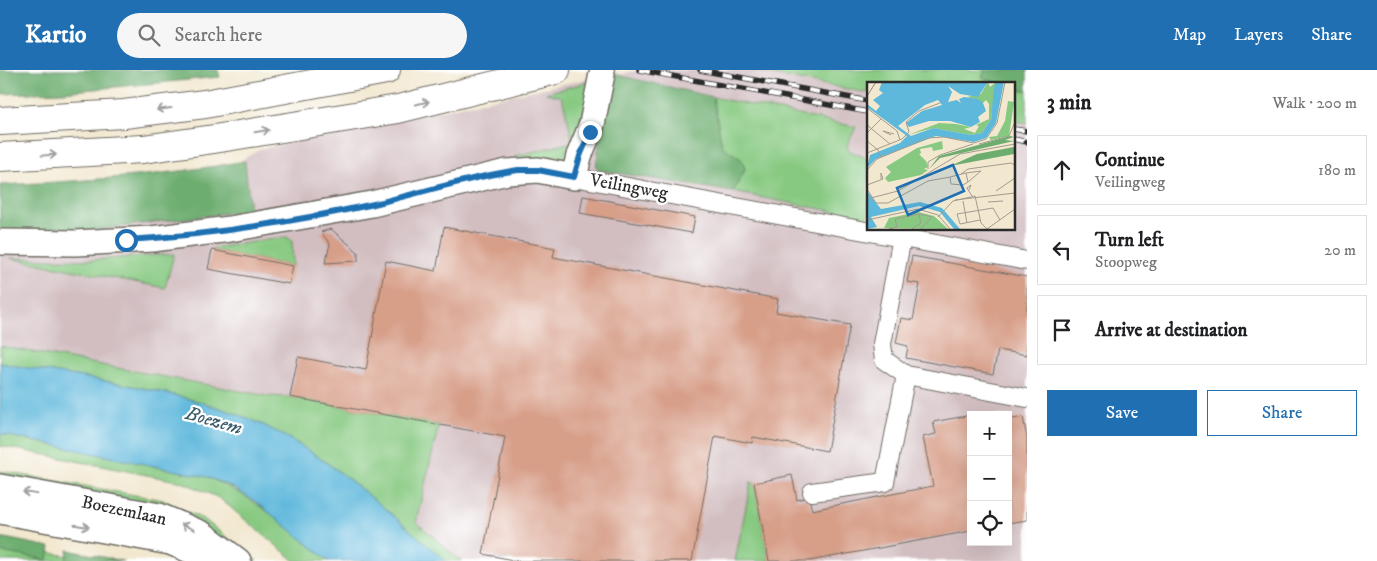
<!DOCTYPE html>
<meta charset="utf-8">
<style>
:root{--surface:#fff;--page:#f6f6f6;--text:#202124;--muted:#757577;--line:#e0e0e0;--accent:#1f6fb2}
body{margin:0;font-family:"IM FELL DW Pica",serif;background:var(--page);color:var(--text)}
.controls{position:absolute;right:15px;bottom:15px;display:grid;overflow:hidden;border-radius:0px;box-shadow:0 5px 20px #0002}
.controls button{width:45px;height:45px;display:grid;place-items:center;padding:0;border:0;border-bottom:1px solid var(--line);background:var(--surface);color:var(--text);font:25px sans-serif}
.stop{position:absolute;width:15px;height:15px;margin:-11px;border:4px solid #1f6fb2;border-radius:50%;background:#fff}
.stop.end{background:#1f6fb2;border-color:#fff;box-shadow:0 1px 5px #0008}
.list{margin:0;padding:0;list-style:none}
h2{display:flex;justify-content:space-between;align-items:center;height:65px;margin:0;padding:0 20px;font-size:21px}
h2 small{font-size:16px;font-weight:400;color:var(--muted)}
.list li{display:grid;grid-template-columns:32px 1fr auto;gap:15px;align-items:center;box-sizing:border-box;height:70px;margin:0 10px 10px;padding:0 10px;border:1px solid var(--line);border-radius:0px}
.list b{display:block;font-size:19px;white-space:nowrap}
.list p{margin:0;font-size:16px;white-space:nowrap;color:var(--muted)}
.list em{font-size:16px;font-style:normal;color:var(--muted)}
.actions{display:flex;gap:10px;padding:15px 20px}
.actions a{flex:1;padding:11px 0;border:1px solid var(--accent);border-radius:0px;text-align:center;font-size:18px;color:var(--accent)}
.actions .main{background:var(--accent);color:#fff}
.icon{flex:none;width:28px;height:28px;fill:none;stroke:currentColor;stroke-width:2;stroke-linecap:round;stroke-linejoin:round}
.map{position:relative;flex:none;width:1027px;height:491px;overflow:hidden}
header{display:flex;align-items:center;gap:30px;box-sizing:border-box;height:70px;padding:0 25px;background:var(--accent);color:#fff}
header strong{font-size:24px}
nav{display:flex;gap:28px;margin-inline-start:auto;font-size:18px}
.search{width:350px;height:45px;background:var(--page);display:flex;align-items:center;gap:12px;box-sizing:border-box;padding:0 18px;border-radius:28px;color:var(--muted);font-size:19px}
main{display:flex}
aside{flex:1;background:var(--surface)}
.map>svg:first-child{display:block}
</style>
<header>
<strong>Kartio</strong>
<div class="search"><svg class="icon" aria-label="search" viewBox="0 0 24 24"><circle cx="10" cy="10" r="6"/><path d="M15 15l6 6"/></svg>Search here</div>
<nav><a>Map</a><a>Layers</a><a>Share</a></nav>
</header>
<main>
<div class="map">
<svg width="1027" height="491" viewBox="0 0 1027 491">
<rect width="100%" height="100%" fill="#fff"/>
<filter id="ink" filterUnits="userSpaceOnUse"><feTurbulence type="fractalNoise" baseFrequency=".02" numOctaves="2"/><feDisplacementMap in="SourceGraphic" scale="10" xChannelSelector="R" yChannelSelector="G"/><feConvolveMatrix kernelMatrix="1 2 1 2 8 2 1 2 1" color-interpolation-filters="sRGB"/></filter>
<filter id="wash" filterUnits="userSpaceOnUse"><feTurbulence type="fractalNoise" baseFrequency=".0096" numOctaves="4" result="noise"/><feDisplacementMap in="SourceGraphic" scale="20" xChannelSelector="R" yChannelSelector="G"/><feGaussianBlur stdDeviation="1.12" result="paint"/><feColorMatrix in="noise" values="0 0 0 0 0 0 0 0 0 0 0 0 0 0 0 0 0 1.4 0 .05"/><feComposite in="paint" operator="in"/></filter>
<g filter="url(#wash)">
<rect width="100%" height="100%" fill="#f2e8d0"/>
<path fill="#d2bec1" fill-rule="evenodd" d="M638,0H748L868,23V159H1013V51L1027,53V491H397L0,316V120L219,104L260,79L619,2L618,5ZM971,345H1008V472H971Z"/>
<path fill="#87c981" stroke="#597a56" d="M748,0H985L982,8L1003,14H868V23Z
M596,10L566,92L562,94L520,89L515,86L573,72L562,27L546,23Z
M1013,17L1027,21V53L1013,51Z
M713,27L856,57L847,76L850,81L868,89V148L733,122L745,99L740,89L722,77Z
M287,167L292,171L293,196L212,180L213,178Z
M174,184L165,218L9,188L92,190Z
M0,276L267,326L290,327L439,355L416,452L461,491H446C393,447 342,397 281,364C200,320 91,310 0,293Z
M0,364L207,407C254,426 290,459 329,491H295L219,428L182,412L0,376Z
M0,401L163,430L205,450L257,491H245L0,408Z
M751,412L754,413L769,491H735Z
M0,472L91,491H0Z"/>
<path fill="#6dad6f" stroke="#4c6c4d" d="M0,0H218L220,7L63,22L0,24Z
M985,0H1027V21L1013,17V14H1003L982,8Z
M617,5L713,27L722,76L741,89L745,99L733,122L599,100L596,97L608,7Z
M245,91L250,140L87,161L0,162V115C82,111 164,106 245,91Z
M0,467L50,477L48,490L0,482Z
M68,480L123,491H66Z"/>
<path fill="#5eb8dc" stroke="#447284" d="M0,293C90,310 200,320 281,364C341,397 394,447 446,491H329L256,432L232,417L207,407L0,364Z"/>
<g id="blocks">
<path fill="#d79e88" d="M583,126L695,147L692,163L580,143Z
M444,157L555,178L553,187L778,229L776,242L850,255L827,381L753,367L752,373L715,366L692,491H518L483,484L505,367L290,327L298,287L366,300L386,191L436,201Z
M331,159L358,182V191L325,193L330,174L321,162Z
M212,180L293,196L289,214L208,199Z
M912,186L1027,207V285L998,280L993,304L906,288L908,276L896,273L901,248L913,250L920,214L907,212Z
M971,345V461L809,491H769L754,413L792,405L797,430L804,428L810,432L812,440L933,416L923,367L936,364L933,352Z
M1023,347L1027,368V450L1008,453V350Z"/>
</g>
</g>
<g filter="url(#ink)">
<use href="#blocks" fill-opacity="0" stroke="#716d65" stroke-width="1"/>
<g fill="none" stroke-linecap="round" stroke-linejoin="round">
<g stroke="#716d65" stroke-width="20">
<path id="street" d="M574,107L1027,191
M902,167L882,274L884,290L906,305L1027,328
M812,422L885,412L906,305"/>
</g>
<g stroke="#716d65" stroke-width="28">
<path id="secondary" d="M0,172L75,173L152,169L230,159L372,134L507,102L538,100L574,107L579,86L592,54L602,4
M0,417L159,446L202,464L238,491
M0,441L170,472L217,491"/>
</g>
<g stroke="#716d65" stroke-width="30">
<path id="highway" d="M0,51L124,44L205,34L386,0
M0,87L143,79L214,69L398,39L556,0"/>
</g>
<use href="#street" stroke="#fff" stroke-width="18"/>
<use href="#secondary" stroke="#fff" stroke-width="25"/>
<use href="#highway" stroke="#fff" stroke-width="28"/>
<g stroke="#2b2b2b" stroke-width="5.5">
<path id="rail" d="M639,0L868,42
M700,0L868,31
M1013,59L1027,61
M1013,69L1027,72"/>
</g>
<use href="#rail" stroke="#fff" stroke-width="4" stroke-dasharray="11" stroke-linecap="butt"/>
</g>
<defs><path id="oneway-shaft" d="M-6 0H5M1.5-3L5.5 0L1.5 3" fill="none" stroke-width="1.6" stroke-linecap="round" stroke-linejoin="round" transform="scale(1.25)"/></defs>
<g stroke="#a0a0a0">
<use href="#oneway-shaft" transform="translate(422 33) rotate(-13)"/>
<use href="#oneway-shaft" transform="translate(164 39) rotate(173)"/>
<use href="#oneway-shaft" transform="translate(262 61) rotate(-9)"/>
<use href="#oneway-shaft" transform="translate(49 85) rotate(-3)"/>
<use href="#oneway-shaft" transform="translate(30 423) rotate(-170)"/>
<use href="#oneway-shaft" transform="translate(82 456) rotate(10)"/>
<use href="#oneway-shaft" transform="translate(188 457) rotate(-155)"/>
</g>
</g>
<g fill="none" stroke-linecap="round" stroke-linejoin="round" filter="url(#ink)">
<path stroke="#1f6fb2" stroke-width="6" d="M126,170C209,165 293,152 374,134C421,123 469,107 518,100H538L574,107L580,86L590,62"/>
</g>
<g text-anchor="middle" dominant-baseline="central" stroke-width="4.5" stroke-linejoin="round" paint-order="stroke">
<g font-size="18" fill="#2b2b2b" stroke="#fff">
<text transform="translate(629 117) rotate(10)">Veilingweg</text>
<text transform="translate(124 441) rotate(12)">Boezemlaan</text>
</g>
<g font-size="19" font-style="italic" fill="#3d5c69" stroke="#fff">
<text transform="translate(214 351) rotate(16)">Boezem</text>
</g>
</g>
<g transform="translate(867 12)">
<rect width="148" height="148" fill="#f2e8d0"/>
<path d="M121,0L123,5L129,0L124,37L115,51L104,53L66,46L41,53L72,41L89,42L104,45L97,47L108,51L112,44L109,43L122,37V22L119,18L116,21L100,15L114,12ZM141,19L147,20L142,54L124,58L122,55L130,54L138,39ZM75,59L76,67L66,69L65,65L53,67L54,71L44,78L52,72L59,79L61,85L57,87L61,88L54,93L21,100L18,96L24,90L19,85L22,83L50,66ZM51,130L67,134L81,147L17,146L22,136Z" fill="#87c981"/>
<path d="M143,54L147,55L138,58L147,59L73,76L62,87L72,74ZM147,65V72L83,84L110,72Z" fill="#6dad6f"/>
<path d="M15,0H121L111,15L93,12L81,4L85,10L81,20L90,18L94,21L92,17L97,15L111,17L116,21L119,29L111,35L113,40L104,45L83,39H62L42,45L39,41L55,29L75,23L71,18L58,23L31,44L44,54L66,46L104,53L115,51L124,37L127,5L129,0H137L129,41L119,56L107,60L69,54L9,77L0,86L3,73L33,61L40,54L0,25V22L9,29L13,24L6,18L16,11L12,8ZM0,109L14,127L53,120L75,126L93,147H87L73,130L52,124L4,135L10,145L0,147Z" fill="#5eb8dc"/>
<path fill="none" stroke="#a29c8e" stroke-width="1" d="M0,14L9,0M0,14L9,0M0,26L30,49L33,58M0,43L23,62M42,50L39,40L52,29L73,21M0,51L14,37M24,53L16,49L27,52M0,59L11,68L14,75M112,62L142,54L148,40M0,71L35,57L42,50M61,87V80L73,73L106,62M0,88L10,77L61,56L77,55L107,61L119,57L130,41L138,0M99,91L114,89L101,100M94,92L101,87L144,81L148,83M0,103L16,97L14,91V97M0,107L9,121H21L61,99L83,95L99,91L101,100L96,103L84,102L83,95M102,108L104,103L100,106L105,114M129,109L148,96M0,117L31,109L93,72L148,62M88,118L148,111M96,119L100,141M121,120L136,119M52,132L65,135L54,147M71,135L86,119L108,114L114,141L120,147M0,138L51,127L71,133L83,147M113,138L93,142L90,132L126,126L133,138M22,147L30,145L28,137L52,132L54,141L45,147M120,147L148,127"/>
<path fill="#1f6fb2" fill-opacity="0.15" stroke="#1f6fb2" stroke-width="2.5" d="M86,83L97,109L41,133L30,106Z"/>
<rect width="148" height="148" fill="none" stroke="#2b2b2b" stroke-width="2.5"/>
</g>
</svg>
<div class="controls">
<button>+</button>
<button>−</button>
<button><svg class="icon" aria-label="locate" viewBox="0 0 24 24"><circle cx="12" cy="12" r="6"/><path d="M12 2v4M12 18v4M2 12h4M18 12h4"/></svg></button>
</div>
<div class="stop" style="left:126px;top:170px"></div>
<div class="stop end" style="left:590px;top:62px"></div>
</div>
<aside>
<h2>3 min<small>Walk · 200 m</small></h2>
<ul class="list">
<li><svg class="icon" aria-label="ahead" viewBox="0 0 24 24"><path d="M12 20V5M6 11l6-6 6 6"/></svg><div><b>Continue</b><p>Veilingweg</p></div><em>180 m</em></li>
<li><svg class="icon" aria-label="left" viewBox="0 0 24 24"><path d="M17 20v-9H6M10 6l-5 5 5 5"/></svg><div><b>Turn left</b><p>Stoopweg</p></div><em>20 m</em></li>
<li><svg class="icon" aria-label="arrive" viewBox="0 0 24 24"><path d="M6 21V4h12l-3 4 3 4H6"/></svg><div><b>Arrive at destination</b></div></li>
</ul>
<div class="actions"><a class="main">Save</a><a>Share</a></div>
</aside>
</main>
